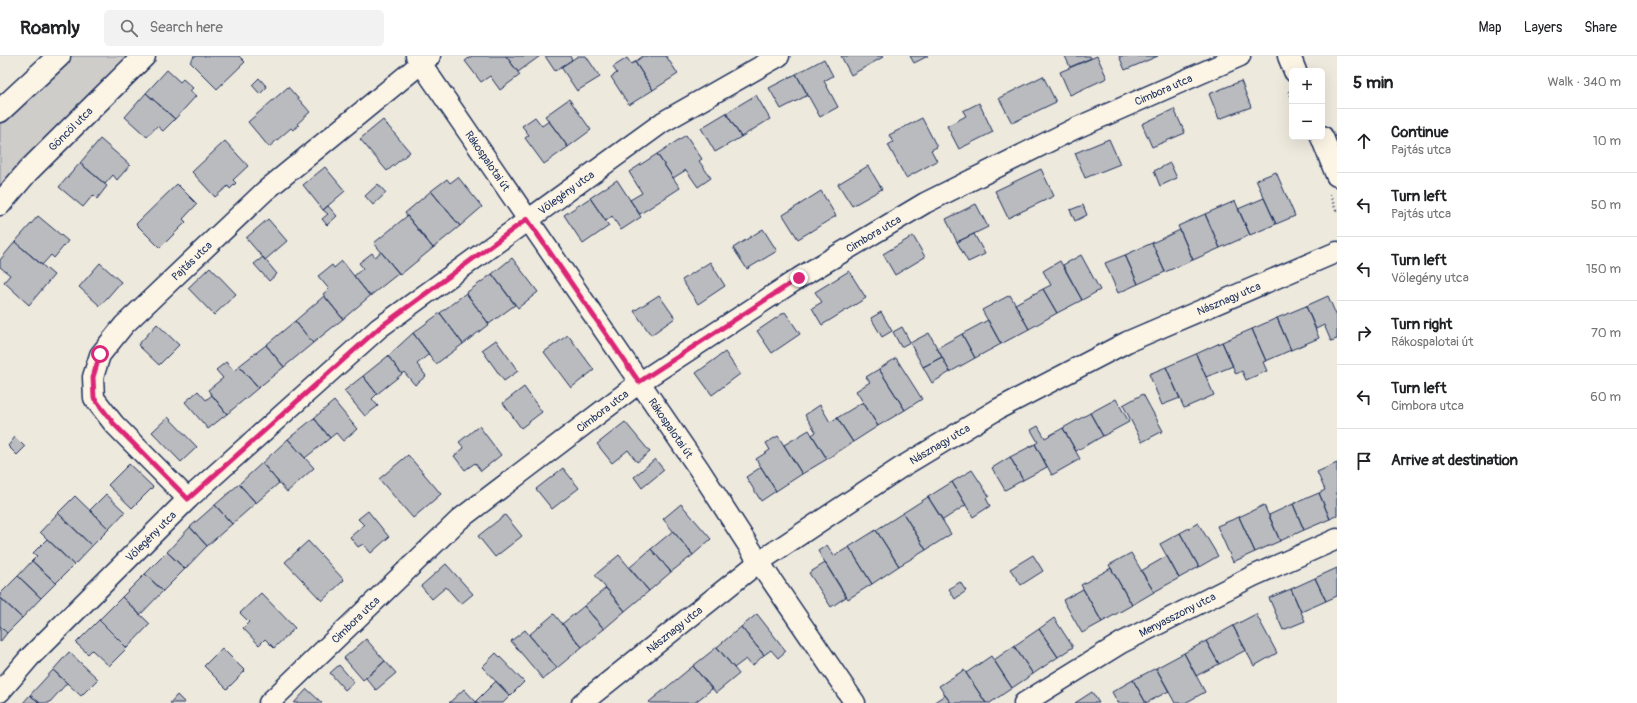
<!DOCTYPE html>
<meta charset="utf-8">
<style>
:root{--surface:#fff;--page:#f2f2f2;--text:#202124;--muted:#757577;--line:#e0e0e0}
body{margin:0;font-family:Pangolin,sans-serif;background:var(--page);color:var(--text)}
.controls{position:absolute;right:12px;top:12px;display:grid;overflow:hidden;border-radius:6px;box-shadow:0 4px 16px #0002}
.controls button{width:36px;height:36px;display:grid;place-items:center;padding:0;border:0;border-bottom:1px solid var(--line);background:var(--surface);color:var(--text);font:20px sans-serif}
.stop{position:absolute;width:12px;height:12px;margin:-9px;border:3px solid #db2777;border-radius:50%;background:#fff}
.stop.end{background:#db2777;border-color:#fff;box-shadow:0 1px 4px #0008}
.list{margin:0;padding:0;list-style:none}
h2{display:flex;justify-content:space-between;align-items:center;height:52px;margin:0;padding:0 16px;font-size:17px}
h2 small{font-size:13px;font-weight:400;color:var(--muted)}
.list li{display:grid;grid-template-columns:26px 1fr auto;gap:12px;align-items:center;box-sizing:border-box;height:64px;padding:0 16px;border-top:1px solid var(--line)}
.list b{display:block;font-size:15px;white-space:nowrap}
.list p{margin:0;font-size:13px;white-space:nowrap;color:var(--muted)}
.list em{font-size:13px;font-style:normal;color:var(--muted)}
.icon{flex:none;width:22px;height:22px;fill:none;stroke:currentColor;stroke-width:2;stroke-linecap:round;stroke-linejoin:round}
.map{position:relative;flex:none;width:1337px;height:647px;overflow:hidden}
header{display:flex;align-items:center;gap:24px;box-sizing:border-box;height:56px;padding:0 20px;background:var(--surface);border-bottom:1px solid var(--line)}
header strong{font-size:19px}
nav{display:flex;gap:22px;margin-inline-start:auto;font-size:14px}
.search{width:280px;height:36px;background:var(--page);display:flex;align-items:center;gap:10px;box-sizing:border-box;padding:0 14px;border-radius:6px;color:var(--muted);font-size:15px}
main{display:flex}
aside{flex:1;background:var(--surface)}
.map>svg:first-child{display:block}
</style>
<header>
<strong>Roamly</strong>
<div class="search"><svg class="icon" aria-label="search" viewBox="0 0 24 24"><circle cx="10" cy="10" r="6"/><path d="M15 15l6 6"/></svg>Search here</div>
<nav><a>Map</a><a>Layers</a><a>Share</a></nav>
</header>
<main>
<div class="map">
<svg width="1337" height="647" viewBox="0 0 1337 647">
<rect width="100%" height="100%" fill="#eee9dd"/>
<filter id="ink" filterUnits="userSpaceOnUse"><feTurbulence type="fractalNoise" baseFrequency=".025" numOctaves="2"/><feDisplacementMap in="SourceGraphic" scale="8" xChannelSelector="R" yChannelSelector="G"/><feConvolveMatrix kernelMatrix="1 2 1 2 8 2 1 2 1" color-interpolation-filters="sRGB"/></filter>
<g filter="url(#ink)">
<path fill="#cfcdca" stroke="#757e94" d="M67,0H137L0,140V61Z"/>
<path fill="#babbbe" stroke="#1b2f5e" d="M193,0H239L245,6L217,33L190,6L194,1Z
M472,0H506L520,19L500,34L490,20L481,26L465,5Z
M506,0H540L518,16Z
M545,0H570L572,4L555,15Z
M578,0H586L600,21L577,35L561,11Z
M643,0H666L678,18L653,34L635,6Z
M841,0H882L883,1L851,19Z
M910,0H928L914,7Z
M1065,0H1090L1091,2L1070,11Z
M1097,0L1107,22L1070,39L1060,16Z
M1119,0H1158L1125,14Z
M627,2L631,8L635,6L653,34L629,49L611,21L617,17L613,11Z
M824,3L833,20L824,25L838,51L820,61L796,18Z
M167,14L180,26L183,23L193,32L190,35L196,40L175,63L146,37Z
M796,18L808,39L781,53L769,32Z
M1043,20L1056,46L1012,67L999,42Z
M259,22L267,31L260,38L252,29Z
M1241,25L1251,51L1219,63L1209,38Z
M288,31L310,56L297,68L299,69L293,74L291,72L269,91L248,66Z
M146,37L175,63L163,75L157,70L147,81L125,61Z
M756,39L770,63L741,81L726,57Z
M569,43L591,74L568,91L545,60Z
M979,47L993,76L959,93L947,70L966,60L963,55Z
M1174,53L1185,77L1152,91L1142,68Z
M726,57L741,81L715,96L701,72Z
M535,61L542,70L549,65L568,91L544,108L525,82L529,79L522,70Z
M922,62L937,91L931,94L937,105L906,122L888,89L893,86L889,79Z
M383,64L410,96L387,115L360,83Z
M686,79L702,103L699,105L711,122L698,131L686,114L673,122L657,98Z
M100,83L130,109L117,124L113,119L105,128L80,107Z
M1109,83L1120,108L1085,122L1075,97Z
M225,85L248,110L233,124L236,127L230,133L228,130L215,141L192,116Z
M657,98L680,132L640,158L630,144L642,137L629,116Z
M80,107L107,130L97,143L93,139L83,151L59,131Z
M1170,107L1177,122L1160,130L1154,115Z
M868,110L882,133L852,150L838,128Z
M325,111L345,135L323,154L303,129Z
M1041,113L1054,140L1008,162L995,135Z
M1276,116L1295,160L1276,168L1256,124Z
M458,121L482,151L460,170L431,135L447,123L450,127Z
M617,124L641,161L621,174L612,160L606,165L590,142Z
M177,128L197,148L183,163L186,166L160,192L136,168Z
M378,128L386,137L373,149L365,140Z
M431,135L460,170L433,192L405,157Z
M821,135L836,160L798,183L783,159Z
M590,142L609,170L583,188L564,159Z
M1264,142L1276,168L1250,179L1238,153Z
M1235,145L1250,179L1220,192L1205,158Z
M976,148L988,171L957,186L946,163Z
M1083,149L1087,159L1075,165L1070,154Z
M328,150L337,160L327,169L322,163L328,158L323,154Z
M1205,158L1220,192L1193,204L1178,170Z
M38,160L68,185L54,202L51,199L42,209L15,186Z
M407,160L433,192L400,219L374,187Z
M268,163L287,185L265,204L246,182Z
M763,173L777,195L747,213L733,192Z
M1180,174L1193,204L1165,216L1152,187Z
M974,178L985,198L968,206L957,186Z
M913,180L925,201L895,219L883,198Z
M15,186L54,219L29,249L4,226L10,219L0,211V204Z
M1152,187L1165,216L1138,228L1125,199Z
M381,196L399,217L370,240L354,220L363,212L359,207L372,197L375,201Z
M1081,199L1100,234L1082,244L1063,209Z
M1125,199L1138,228L1118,237L1105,207Z
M263,201L277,218L269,225L254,208Z
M512,202L538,236L518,252L492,218Z
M342,205L370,240L343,263L323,238L329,233L318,220L332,209L334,212Z
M1060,205L1082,244L1057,257L1043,233L1051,229L1043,215Z
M710,206L725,230L698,248L682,224Z
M100,207L121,226L100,250L79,231Z
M210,211L236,238L214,259L188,232Z
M849,215L866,242L822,269L812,252L822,246L815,236Z
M492,218L515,249L489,268L466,237Z
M1043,233L1057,257L1029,273L1015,248Z
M466,237L489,268L463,288L440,257Z
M659,239L675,262L651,279L634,255Z
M1010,239L1029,273L1001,288L982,254Z
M324,240L343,263L313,287L295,265Z
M1328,240L1337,261V283L1331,285L1324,269L1316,273L1306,250Z
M1306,250L1319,282L1291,294L1277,262Z
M785,256L800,278L772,297L757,275Z
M881,256L892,275L882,281L871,262Z
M440,257L463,288L436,308L413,277Z
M1277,262L1291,294L1266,305L1252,273Z
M988,264L1001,288L975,302L962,278Z
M295,265L313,287L284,311L266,289Z
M157,268L179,289L159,309L138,289Z
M902,271L910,286L901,291L893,276Z
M1252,273L1266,305L1263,306L1267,315L1246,324L1242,315L1236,318L1222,286Z
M413,277L429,298L417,308L426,320L415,329L404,316L402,318L388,300Z
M929,277L942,301L923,311L910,287Z
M962,278L975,302L950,316L937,292Z
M568,279L594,314L571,332L544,296Z
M496,284L518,315L504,325L482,294Z
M1222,286L1233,310L1206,321L1196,298Z
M266,289L284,311L258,332L239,310Z
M725,296L740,318L712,339L696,317Z
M1196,298L1214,339L1184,352L1166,311Z
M388,300L402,318L377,338L363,320Z
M942,301L950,316L932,327L923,311Z
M896,302L922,343L905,354L879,313Z
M226,306L234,315L239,310L258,332L227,358L208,334L223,322L216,314Z
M1166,311L1180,342L1162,349L1149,318Z
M879,313L905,354L878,370L856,335L870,326L866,321Z
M363,320L377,338L372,343L378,350L365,360L344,335Z
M524,331L542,356L521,372L503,347Z
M198,335L206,344L212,339L227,358L208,373L185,346Z
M1143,338L1163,375L1142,386L1123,349Z
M1116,343L1129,366L1103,380L1090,357Z
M334,345L357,373L343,385L336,377L330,382L314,362Z
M863,346L878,370L853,386L837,362Z
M820,349L830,366L837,362L853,386L827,403L812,379L816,376L805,359Z
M1090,357L1103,380L1076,395L1063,372Z
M168,361L197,391L181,406L152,376Z
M314,362L330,382L305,402L288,383Z
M625,366L650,396L637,406L628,394L612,407L597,388Z
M479,370L501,399L481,415L475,407L465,414L454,400L464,392L459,386Z
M1038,370L1045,382L1063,372L1080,403L1052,419L1035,388L1038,386L1031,374Z
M809,374L827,403L802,418L784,389Z
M778,380L802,418L776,435L756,403L770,394L766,387Z
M15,381L25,391L17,399L8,390Z
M288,383L314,412L287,436L262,407Z
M1035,388L1047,411L1023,424L1010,401Z
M408,399L441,438L413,462L379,423Z
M1010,401L1023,424L1005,434L992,412Z
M655,403L664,414L642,432L634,421Z
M262,407L279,427L256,447L239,428Z
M1337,407V459L1330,463L1319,437L1325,434L1317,416Z
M129,408L153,431L132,452L108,429Z
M761,411L776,435L761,445L746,421Z
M563,412L579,432L552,453L536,433Z
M972,414L989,440L986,442L990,450L973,461L952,426Z
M952,426L966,449L943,464L928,441Z
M239,428L256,447L232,468L215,449Z
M1319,437L1330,463L1304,474L1293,448Z
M106,438L125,456L109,473L90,454Z
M75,440L109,473L92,490L58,457Z
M928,441L951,478L926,494L903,457Z
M681,448L711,483L693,499L663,463Z
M1293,448L1304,474L1280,485L1269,459Z
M215,449L232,468L207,490L190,471Z
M1264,449L1280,485L1255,496L1239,461Z
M368,455L389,481L371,497L363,488L358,491L350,481L364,469L358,463Z
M58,457L92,490L74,509L40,476Z
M903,457L926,494L899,510L876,474Z
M505,459L522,480L495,501L478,480Z
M1239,461L1255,496L1233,506L1217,470Z
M1198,467L1218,500L1199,511L1180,477Z
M190,471L207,490L185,513L167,496Z
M876,474L899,510L872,528L849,491Z
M673,475L693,499L671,516L651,493Z
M1180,477L1199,511L1179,522L1160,488Z
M47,483L74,509L56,527L32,505L37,500L33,497Z
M308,485L344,524L322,545L285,506Z
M827,489L834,500L849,491L872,528L848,543L818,495Z
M651,493L671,516L649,535L629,512Z
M167,496L185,513L163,535L145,518Z
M1131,497L1154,536L1132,549L1109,509Z
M619,499L649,535L625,555L595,519Z
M1033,499L1043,515L1021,529L1010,513Z
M1167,500L1179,522L1154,536L1141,515Z
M32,505L56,527L41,542L18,520Z
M825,507L846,541L831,551L809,517Z
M446,508L473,538L461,548L446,531L432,543L421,530Z
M1111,512L1132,549L1102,566L1081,529Z
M1337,512V540L1326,545L1315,522Z
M145,518L163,535L140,559L122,541Z
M18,520L41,542L22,562L0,541V538Z
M1315,522L1326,545L1301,556L1291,533Z
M960,526L966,535L955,543L949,533Z
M606,532L625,555L604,573L584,550Z
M1083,533L1102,566L1082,577L1063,544Z
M1291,533L1305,565L1283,574L1269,542Z
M261,537L295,572L274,592L265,583L259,589L243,572L249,566L240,557Z
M122,541L150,568L127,592L99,564Z
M0,542L22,562L7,577L0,570Z
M584,550L604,573L582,591L562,568Z
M554,558L582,591L557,612L529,579Z
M757,558L786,595L778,602L771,594L764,599L741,571Z
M1256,558L1277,597L1254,610L1233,570Z
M1054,562L1073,591L1058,601L1039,573Z
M99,564L127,592L109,610L92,594L88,598L76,587Z
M0,570L7,577L0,586Z
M1233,570L1246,594L1219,608L1206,585Z
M741,571L764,599L752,610L746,603L734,612L717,591Z
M1039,573L1058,601L1033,618L1014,590Z
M525,574L557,612L543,623L511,585Z
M366,583L385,605L363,624L344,602Z
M1206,585L1219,608L1196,620L1184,597Z
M1014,590L1033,618L1012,632L994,604Z
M717,591L739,618L716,637L693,610Z
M222,592L245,615L227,633L204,610Z
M69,596L98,623L81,640L53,614Z
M496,597L524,626L510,640L482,611Z
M1184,597L1205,636L1185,647H1175L1156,612Z
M991,600L1012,632L990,647H986L966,617Z
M385,605L396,617L376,634L366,622Z
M339,609L354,626L345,634L330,617Z
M693,610L712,633L694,647H650L649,646Z
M1156,612L1169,635L1146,647L1133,624Z
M53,614L67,627L49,647H40L30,639Z
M964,614L986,647H951L945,639L939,630Z
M1133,624L1146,647H1118L1112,636Z
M496,625L510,640L503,647H477L476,645Z
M307,633L322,647H294Z
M464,633L477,647H449Z
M1092,636L1099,647H1075Z
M30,639L40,647H23Z
M177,639L185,647H170Z
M945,639L951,647H933Z"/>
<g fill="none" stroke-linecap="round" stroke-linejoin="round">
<g stroke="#1b2f5e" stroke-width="23">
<g id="minor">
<path id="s1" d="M416,0L699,413L759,506L855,647"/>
<path id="s2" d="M188,443L114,368L94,342L93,321L100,299L124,269L265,135L430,0"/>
<path id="s3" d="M0,636L30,601L188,443L379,272L663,66L779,0"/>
<path id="s4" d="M269,647L460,463L639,327L799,222L925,147L1074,73L1240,0"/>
<path id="s5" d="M582,647L759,506L900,412L998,353L1127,286L1337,196"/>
<path id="s6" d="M1024,647L1121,587L1253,520L1337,483"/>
</g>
</g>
<g stroke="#1b2f5e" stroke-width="25">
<g id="tertiary">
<path d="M1289,0L1295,15"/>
<path d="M0,55L59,0"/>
<path d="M1322,81L1337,119"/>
<path id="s7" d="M0,148L28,115L144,0"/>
</g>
</g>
<path stroke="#1b2f5e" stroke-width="2.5" stroke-dasharray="1 3" stroke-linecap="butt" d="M1289,35L1292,42
M1330,139L1337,157"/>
<use href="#minor" stroke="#fcf5e5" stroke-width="20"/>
<use href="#tertiary" stroke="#fcf5e5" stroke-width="22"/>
</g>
</g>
<g fill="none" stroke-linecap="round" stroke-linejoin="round" filter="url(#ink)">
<path stroke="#db2777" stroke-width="5" d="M100,298L93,321L94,342L114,368L188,443L379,272L527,163L639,326L799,222"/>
</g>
<g text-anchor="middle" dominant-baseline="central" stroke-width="3.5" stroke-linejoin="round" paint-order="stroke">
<g font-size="11" fill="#1b2f5e" stroke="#fcf5e5">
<text stroke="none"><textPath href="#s4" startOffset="1092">Cimbora utca</textPath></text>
<text stroke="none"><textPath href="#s7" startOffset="103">Göncöl utca</textPath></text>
<text stroke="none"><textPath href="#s1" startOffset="127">Rákospalotai út</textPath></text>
<text stroke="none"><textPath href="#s3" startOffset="757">Vőlegény utca</textPath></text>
<text stroke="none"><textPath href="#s4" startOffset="768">Cimbora utca</textPath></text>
<text stroke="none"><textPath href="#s2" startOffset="314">Pajtás utca</textPath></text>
<text stroke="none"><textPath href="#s5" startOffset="766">Násznagy utca</textPath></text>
<text stroke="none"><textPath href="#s4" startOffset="444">Cimbora utca</textPath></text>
<text stroke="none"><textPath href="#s1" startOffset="451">Rákospalotai út</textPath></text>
<text stroke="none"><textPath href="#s5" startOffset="442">Násznagy utca</textPath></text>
<text stroke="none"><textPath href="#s3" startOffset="217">Vőlegény utca</textPath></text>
<text stroke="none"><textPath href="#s6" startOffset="177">Menyasszony utca</textPath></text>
<text stroke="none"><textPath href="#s4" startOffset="120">Cimbora utca</textPath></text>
<text stroke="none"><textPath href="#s5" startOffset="118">Násznagy utca</textPath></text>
</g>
</g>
</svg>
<div class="controls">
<button>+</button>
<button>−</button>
</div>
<div class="stop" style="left:100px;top:298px"></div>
<div class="stop end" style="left:799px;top:222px"></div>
</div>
<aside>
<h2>5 min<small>Walk · 340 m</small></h2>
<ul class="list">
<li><svg class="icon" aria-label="ahead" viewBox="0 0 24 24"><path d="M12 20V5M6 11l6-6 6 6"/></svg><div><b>Continue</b><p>Pajtás utca</p></div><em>10 m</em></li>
<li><svg class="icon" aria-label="left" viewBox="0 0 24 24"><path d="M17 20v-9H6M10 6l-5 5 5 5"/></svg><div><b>Turn left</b><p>Pajtás utca</p></div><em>50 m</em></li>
<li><svg class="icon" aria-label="left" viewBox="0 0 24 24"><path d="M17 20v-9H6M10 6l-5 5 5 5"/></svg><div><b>Turn left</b><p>Vőlegény utca</p></div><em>150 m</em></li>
<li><svg class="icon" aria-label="right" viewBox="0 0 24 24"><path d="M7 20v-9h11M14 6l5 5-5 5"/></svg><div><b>Turn right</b><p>Rákospalotai út</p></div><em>70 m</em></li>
<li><svg class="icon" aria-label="left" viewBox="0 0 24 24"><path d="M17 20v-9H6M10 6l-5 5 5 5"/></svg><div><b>Turn left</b><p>Cimbora utca</p></div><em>60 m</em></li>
<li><svg class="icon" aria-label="arrive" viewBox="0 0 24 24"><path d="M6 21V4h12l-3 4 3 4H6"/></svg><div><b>Arrive at destination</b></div></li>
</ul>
</aside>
</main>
